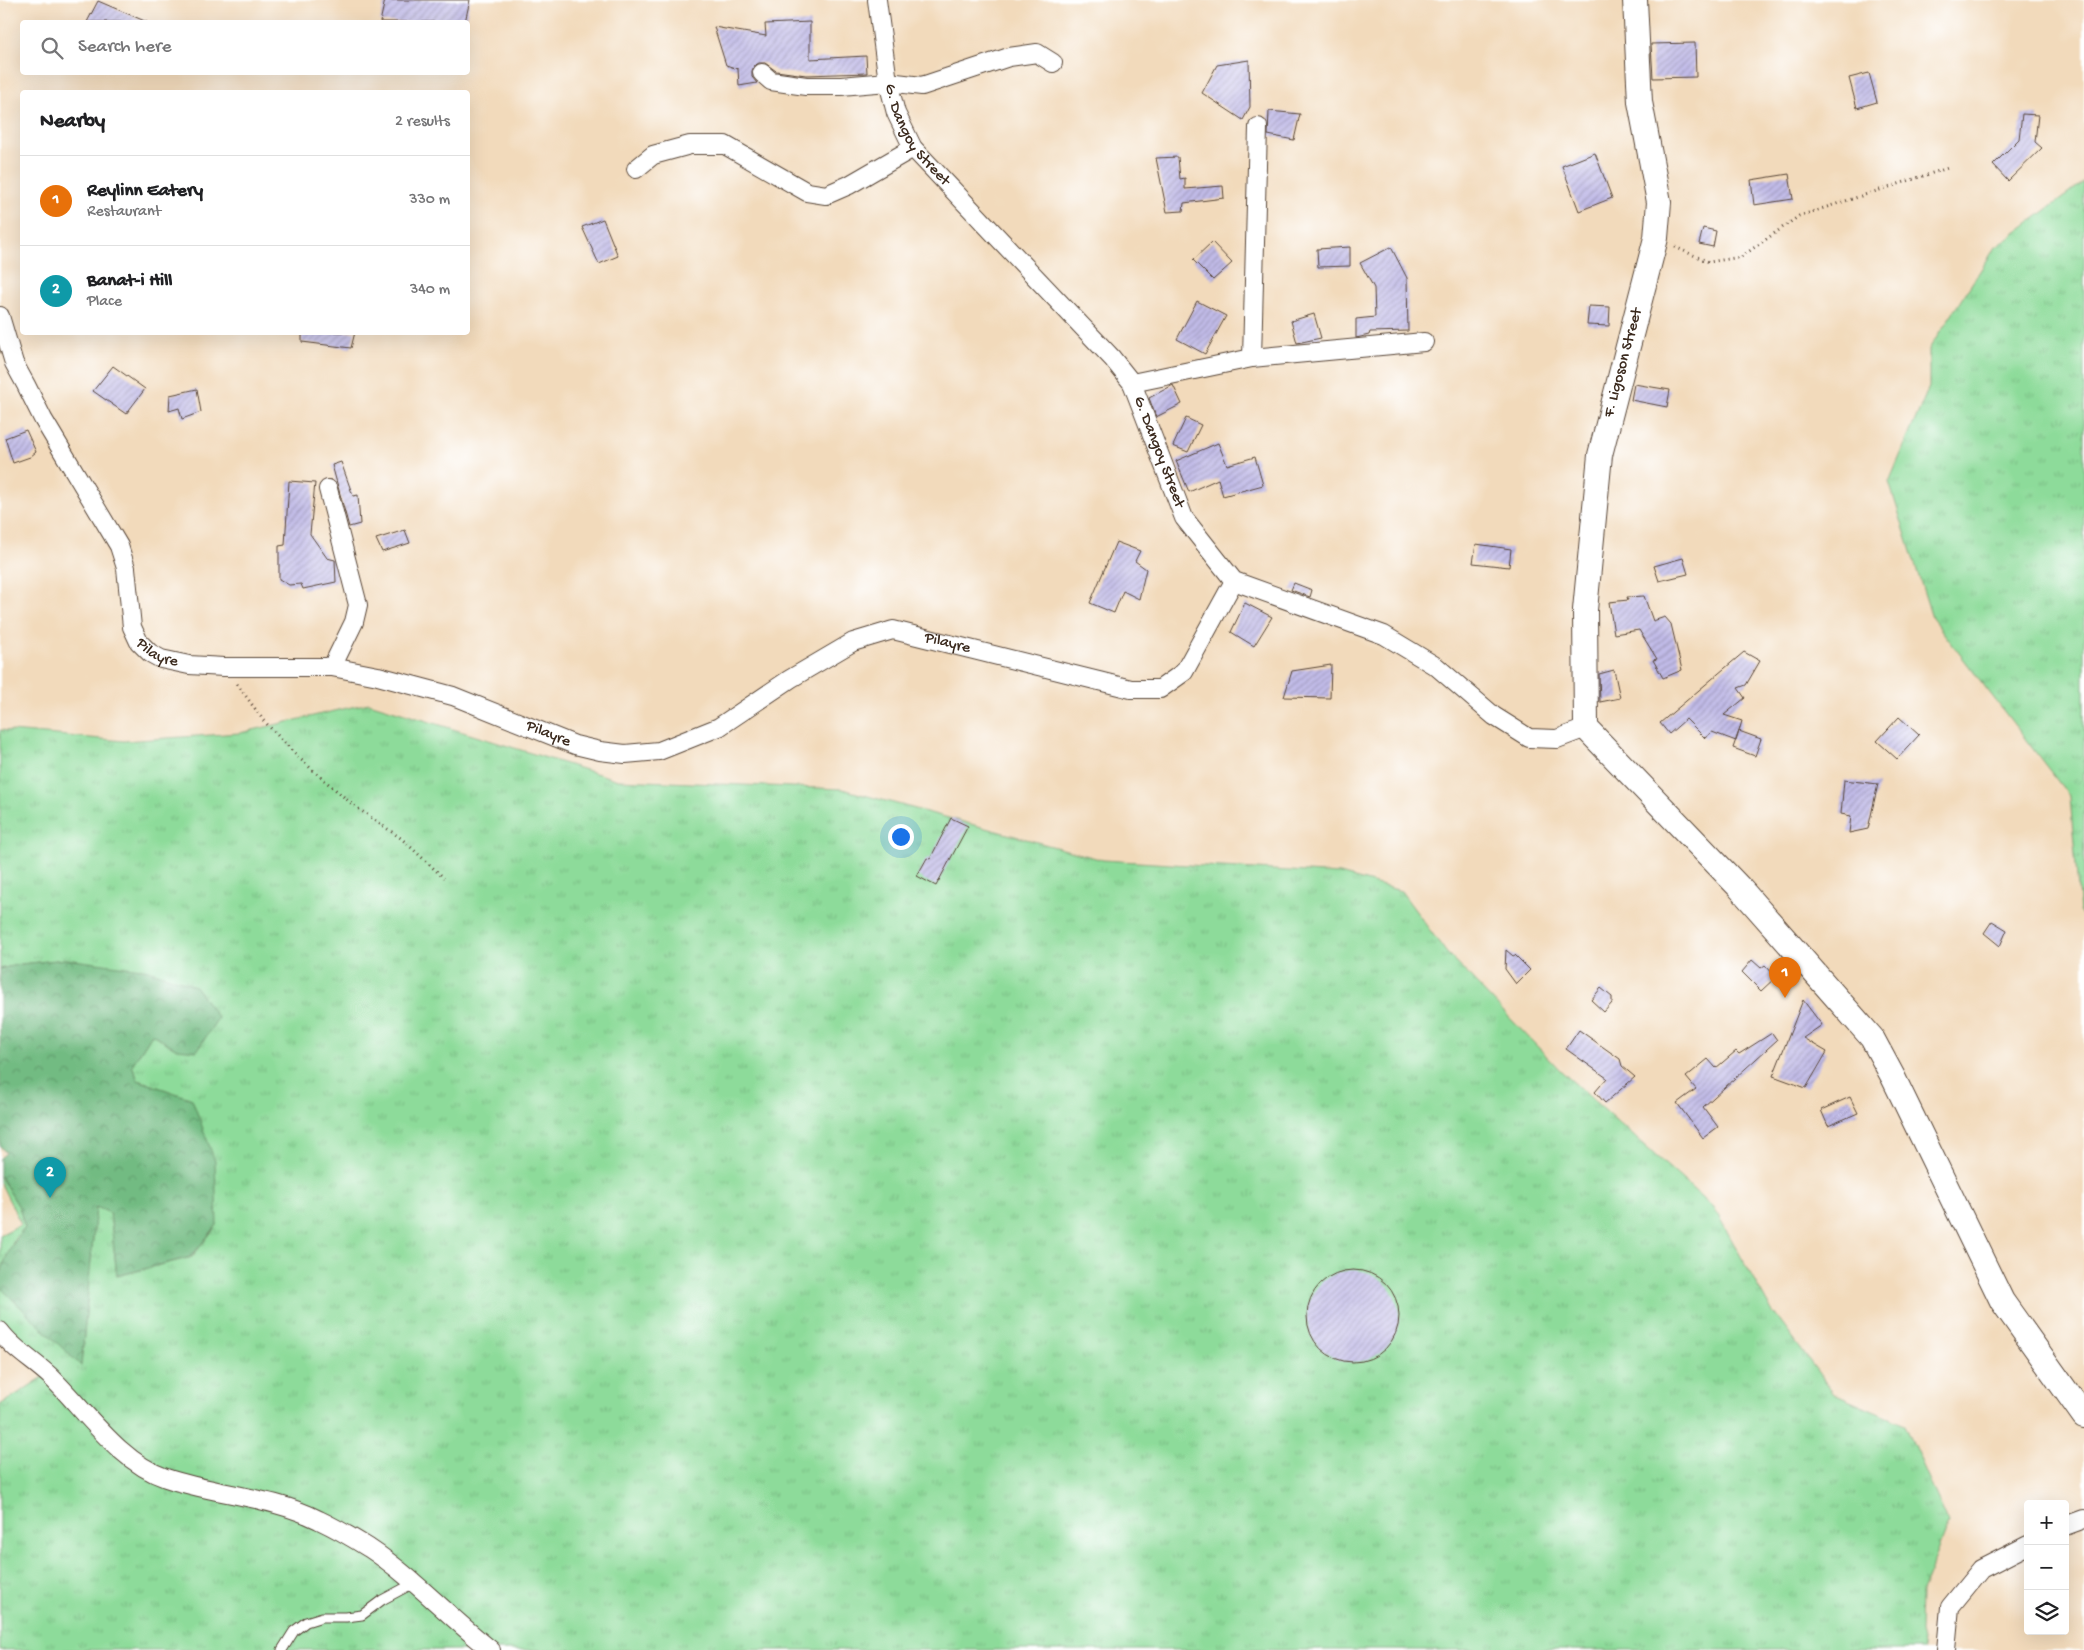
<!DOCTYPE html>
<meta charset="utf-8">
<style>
:root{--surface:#fff;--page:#f2f2f2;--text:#202124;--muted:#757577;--line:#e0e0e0;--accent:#2563eb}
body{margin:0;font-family:"Gochi Hand",sans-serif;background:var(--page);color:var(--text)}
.controls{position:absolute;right:15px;bottom:15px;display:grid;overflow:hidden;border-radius:5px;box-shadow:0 5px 20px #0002}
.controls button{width:45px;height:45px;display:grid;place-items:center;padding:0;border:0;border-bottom:1px solid var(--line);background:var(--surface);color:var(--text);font:25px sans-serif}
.you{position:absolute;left:900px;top:836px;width:18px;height:18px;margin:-12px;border:4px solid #fff;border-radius:50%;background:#1a73e8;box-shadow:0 0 0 8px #1a73e833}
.badge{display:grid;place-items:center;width:32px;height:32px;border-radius:50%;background:var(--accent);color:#fff;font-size:16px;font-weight:700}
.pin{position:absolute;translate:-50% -41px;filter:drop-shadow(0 1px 2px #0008)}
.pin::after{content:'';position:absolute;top:26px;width:18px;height:15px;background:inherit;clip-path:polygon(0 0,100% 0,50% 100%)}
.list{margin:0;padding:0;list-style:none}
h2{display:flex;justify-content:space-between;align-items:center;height:65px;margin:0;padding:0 20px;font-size:21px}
h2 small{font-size:16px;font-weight:400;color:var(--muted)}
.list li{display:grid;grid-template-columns:32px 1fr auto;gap:15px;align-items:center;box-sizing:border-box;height:90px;padding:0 20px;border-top:1px solid var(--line)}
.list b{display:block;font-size:19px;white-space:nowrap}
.list p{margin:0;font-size:16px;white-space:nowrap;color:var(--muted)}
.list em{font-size:16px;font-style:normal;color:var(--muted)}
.icon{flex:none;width:28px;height:28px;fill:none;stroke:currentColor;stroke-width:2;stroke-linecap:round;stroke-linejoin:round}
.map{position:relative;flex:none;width:2084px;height:1650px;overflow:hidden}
.search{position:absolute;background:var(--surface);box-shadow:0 5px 20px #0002;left:20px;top:20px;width:450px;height:55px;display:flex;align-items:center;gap:12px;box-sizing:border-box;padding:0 18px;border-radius:5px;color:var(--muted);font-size:19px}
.panel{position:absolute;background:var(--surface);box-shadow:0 5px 20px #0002;left:20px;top:90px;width:450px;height:245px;border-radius:5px}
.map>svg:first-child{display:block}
</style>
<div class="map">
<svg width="2084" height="1650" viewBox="0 0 2084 1650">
<defs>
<pattern id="grass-tufts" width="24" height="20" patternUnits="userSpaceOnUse" patternTransform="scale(1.25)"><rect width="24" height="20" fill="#8ddb9a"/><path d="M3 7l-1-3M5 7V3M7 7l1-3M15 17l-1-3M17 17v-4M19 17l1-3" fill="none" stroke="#7bbc84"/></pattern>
<pattern id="forest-crowns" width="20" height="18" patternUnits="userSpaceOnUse" patternTransform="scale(1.25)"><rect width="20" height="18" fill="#72bb82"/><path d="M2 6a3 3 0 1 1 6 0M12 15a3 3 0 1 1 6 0" fill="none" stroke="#5f986a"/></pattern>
<pattern id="building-hatch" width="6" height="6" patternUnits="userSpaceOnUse" patternTransform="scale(1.25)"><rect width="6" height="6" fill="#c1bbe8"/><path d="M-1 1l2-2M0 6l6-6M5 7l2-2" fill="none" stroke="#9e98bb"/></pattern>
</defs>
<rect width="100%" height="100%" fill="#fff"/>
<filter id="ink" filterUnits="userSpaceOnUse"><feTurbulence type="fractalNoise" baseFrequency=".02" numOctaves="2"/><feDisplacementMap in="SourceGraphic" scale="10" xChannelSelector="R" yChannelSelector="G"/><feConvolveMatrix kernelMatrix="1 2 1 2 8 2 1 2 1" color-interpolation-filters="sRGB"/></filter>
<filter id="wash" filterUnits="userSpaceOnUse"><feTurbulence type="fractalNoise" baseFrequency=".0096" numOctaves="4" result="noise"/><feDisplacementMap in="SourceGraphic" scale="20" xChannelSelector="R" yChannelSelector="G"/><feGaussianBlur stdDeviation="1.12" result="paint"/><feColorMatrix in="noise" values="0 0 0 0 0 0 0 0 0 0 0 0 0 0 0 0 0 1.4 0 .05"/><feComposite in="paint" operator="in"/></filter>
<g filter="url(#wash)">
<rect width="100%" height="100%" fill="#f2dabb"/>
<path fill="url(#grass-tufts)" stroke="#64825c" d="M2084,182V918L2080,912L2070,797L1932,618L1889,482L1929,387V349L1995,248Z
M369,703L618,780L842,789L1103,860L1340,874L1401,891L1446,952L1561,1071L1714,1208L1768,1305L1834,1394L1905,1425L1949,1524L1921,1592L1920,1632L1924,1650H0V1405L48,1374L0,1331V1287L81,1365L96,1206L110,1213L117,1276L192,1257L217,1225L192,1099L138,1080L132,1065L152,1034L177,1049L66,959L21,964L0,969V730L124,741L240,733Z
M0,1176L19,1207L25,1227L14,1240L0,1274V1235L21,1224L0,1182Z"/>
<path fill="url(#forest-crowns)" stroke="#567250" d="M66,959L149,970L195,986L218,1018L197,1051L177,1049L152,1034L132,1065L138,1080L192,1099L215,1161L217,1225L191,1257L117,1276L110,1213L96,1207L81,1366L0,1287C0,1265 11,1244 25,1227L19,1207L0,1176V1158L6,1153L0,1146V969L21,964Z"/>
<g id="blocks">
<path fill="url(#building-hatch)" d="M385,0H470L465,22H380Z
M98,1L147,22H87Z
M810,22V59L866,56L867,73L806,75L776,71L765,63H759L754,66L752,71V77L757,83L739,86L738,69L726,65L714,27L766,36L765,24Z
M1695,43L1696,77L1653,78L1651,44Z
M1249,60L1250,107L1243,120L1202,93L1217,65Z
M1869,73L1877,102L1857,108L1849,78Z
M1269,111L1300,114L1294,140L1268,135Z
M2022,114L2038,115L2035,142L2042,148L2008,181L1993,165L2019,139Z
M1595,153L1612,198L1579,211L1562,166Z
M1178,157L1180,179L1185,178V189L1223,186L1224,198L1184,203L1183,211L1167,212L1156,158Z
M1789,174L1793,199L1754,205L1751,180Z
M603,219L618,256L599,264L582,227Z
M1703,228L1716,231L1713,247L1699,244Z
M1212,242L1232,263L1213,280L1193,260Z
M1350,247V266L1318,267L1317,249Z
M1391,247L1407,278L1408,331L1370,332L1369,335L1356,338V319L1375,317L1374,288L1360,263Z
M1197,301L1226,316L1205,354L1177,339Z
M1589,306L1610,307L1609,326L1587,325Z
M1314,314L1321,338L1297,343L1291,321Z
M302,332H355L351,348L302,342Z
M113,366L145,389L126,414L93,391Z
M1634,384L1670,390L1667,407L1631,400Z
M1173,385L1182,404L1156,417L1149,398Z
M197,389L201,412L182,419L179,408L169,411L170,395Z
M1186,418L1201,425L1188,452L1173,446Z
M26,430L36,452L30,457L13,463L5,438Z
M1218,443L1227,465L1255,457L1263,485L1223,496L1218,479L1189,492L1176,461Z
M341,462L353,496L358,495L360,524L349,527L332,465Z
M289,481L315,483L310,534L327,558L335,560L336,582L303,589L301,584L289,585L279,579V546L285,545Z
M405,530L410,543L382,552L376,539Z
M1116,542L1140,551L1135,561L1146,569L1139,599L1123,591L1114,613L1090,603Z
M1476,544L1511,549L1509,567L1473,563Z
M1683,558L1688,574L1659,581L1654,566Z
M1294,583L1312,590L1310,597L1291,590Z
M1644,596L1653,621L1665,617L1671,624L1682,670L1663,678L1653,660L1657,659L1639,630L1614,634L1609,602L1628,600L1627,597Z
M1245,603L1272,617L1254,646L1231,632Z
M1744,652L1760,661L1746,685L1738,688L1745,698L1724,715L1742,721L1736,741L1712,732L1705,738L1686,719L1669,734L1660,723Z
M1331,665L1330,698L1284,697L1292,671Z
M1614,670L1620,698L1600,702L1599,674Z
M1899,717L1919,735L1897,759L1877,741Z
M1739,731L1761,739L1755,756L1733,748Z
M1844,780L1878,784L1868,829L1849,833L1851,816L1841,814Z
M951,818L968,826L936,886L917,876L927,858L930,859Z
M1992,921L2007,930L2000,946L1984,933Z
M1506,950L1513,956L1515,955L1530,970L1516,984L1505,969Z
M1752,960L1761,968L1765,965L1776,977L1761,991L1742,972Z
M1601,988L1612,997V1003L1604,1012L1591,1000Z
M1803,1000L1822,1025L1803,1038L1827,1052L1806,1088L1773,1076Z
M1579,1030L1620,1059L1622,1066L1635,1077L1605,1103L1595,1092L1607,1078L1566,1049Z
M1772,1033L1777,1040L1703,1107L1718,1127L1703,1138L1677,1103L1696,1089L1686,1077L1708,1059L1716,1068L1736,1051L1739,1054Z
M1850,1097L1858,1113L1828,1126L1821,1110Z
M1307 1316a46 46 0 1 1 92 0a46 46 0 1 1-92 0Z"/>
</g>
</g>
<g filter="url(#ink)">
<use href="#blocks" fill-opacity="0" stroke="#564436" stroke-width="1"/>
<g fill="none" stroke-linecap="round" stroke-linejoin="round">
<g stroke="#564436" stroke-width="11">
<path id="lane" d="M282,1650L294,1631L306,1622L322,1617H346L362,1615L382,1600L414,1583"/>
</g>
<g stroke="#564436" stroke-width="20">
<g id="street">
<path id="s1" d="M877,0L888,82L896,113L913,148L1112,358L1132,383L1184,518L1234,581L1384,635L1437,667L1494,716L1529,738L1557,739L1586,728"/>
<path d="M762,73L771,81L806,86H841L888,82L922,86L1009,57L1037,53L1053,63"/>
<path d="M636,169L653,155L690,145H725L807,192L826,195L849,185L913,148"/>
<path id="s2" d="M0,316L14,363L26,385L43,419L119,546L126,568L132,627L139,642L150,653L161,659L189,665L224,667H332L378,676L453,696L575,745L600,751L625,754L659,751L719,727L790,679L853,642L893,630L1131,689H1160L1184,672L1234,581"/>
<path d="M1252,358L1258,127"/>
<path d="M1132,383L1252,358L1424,342"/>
<path d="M328,489L358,605L354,622L332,667"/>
<path d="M0,1331C13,1349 34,1361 50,1376C85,1410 119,1462 166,1478C216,1495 271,1496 319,1520C336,1528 353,1538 369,1548C413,1577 449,1617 491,1650"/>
<path d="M2065,1526L2084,1519"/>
<path d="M1946,1650L1950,1607L1981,1569L2028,1545"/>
</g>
</g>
<g stroke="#564436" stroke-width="26">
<path id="secondary" d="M1635,0L1640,102L1659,202L1656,238L1600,455L1585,610L1586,728L1739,887L1872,1038L1893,1077L2002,1301L2084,1416"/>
</g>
<path stroke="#564436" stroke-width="3" stroke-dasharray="1 4" stroke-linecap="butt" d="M1675,247L1709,262L1741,257L1799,216L1948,168
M237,684L264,721L299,758L353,805L402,839L444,878"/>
<use href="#lane" stroke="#fff" stroke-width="9"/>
<use href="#street" stroke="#fff" stroke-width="18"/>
<use href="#secondary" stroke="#fff" stroke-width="24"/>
</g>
</g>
<g text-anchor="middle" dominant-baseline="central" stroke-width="5" stroke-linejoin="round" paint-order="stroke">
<g font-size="16" fill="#3b2a1e" stroke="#fff">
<text stroke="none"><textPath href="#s1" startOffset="144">G. Dangoy Street</textPath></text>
<text transform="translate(1624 363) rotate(-75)">F. Ligoson Street</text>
<text stroke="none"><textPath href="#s1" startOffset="549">G. Dangoy Street</textPath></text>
<text stroke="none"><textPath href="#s2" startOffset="1221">Pilayre</textPath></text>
<text stroke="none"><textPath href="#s2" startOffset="381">Pilayre</textPath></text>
<text stroke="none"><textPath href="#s2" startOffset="786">Pilayre</textPath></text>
</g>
</g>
</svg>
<div class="controls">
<button>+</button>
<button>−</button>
<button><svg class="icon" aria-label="layers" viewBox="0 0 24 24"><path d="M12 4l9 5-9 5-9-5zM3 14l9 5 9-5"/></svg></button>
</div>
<div class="you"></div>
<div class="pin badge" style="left:1785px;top:998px;background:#e8710a">1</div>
<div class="pin badge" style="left:50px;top:1198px;background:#0f9aa8">2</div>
<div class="search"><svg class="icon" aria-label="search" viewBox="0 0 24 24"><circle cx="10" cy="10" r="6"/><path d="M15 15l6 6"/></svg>Search here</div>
<section class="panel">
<h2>Nearby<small>2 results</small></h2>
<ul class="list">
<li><span class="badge" style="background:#e8710a">1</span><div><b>Reylinn Eatery</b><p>Restaurant</p></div><em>330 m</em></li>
<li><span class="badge" style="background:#0f9aa8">2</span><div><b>Banat-i Hill</b><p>Place</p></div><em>340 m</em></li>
</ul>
</section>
</div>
